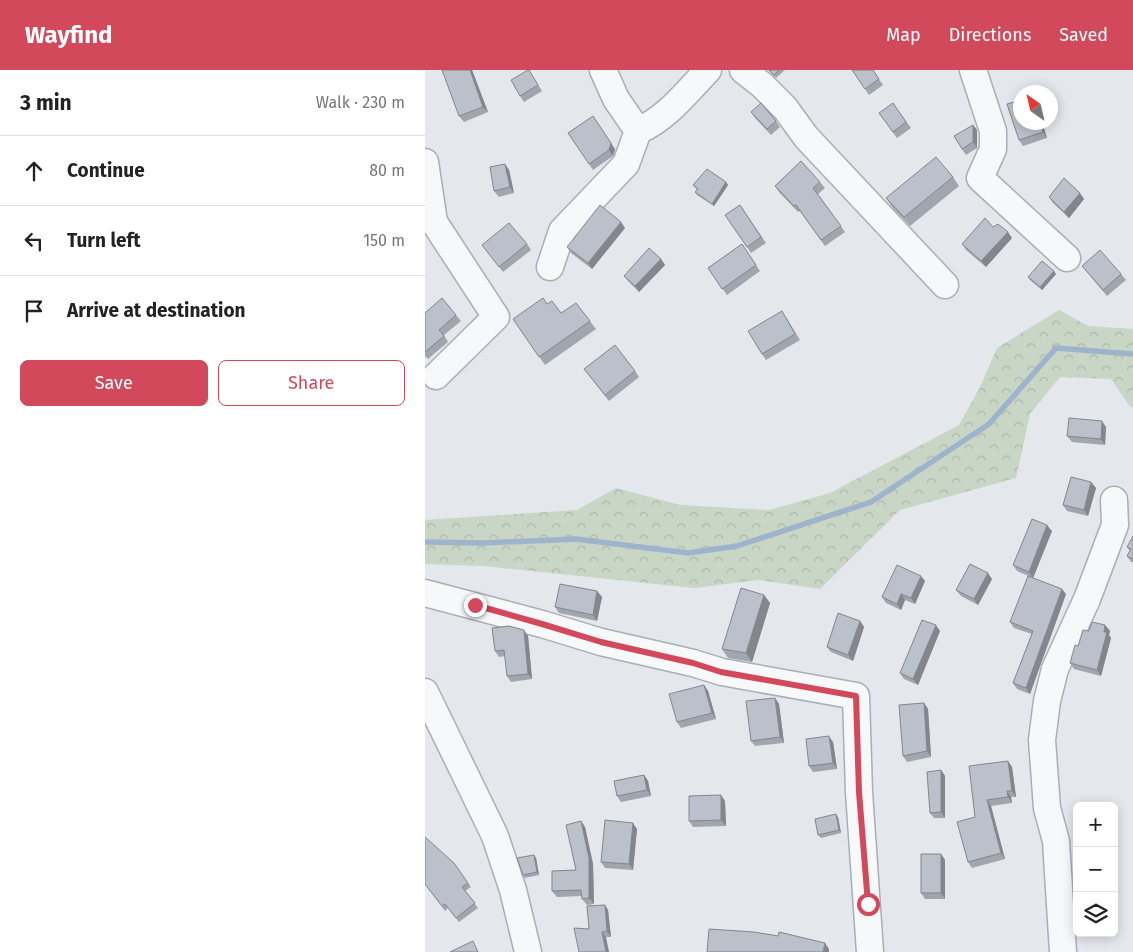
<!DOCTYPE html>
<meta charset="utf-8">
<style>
:root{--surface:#fff;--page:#f6f6f6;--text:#222;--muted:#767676;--line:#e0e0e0;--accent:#d1495b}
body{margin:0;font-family:"Fira Sans",sans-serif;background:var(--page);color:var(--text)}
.controls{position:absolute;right:15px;bottom:15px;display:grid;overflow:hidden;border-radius:8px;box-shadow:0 2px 12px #0003}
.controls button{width:45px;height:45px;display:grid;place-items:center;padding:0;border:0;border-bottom:1px solid var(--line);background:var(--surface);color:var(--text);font:25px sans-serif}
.compass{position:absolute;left:588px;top:15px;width:45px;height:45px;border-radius:50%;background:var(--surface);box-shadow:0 2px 12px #0003;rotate:326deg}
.stop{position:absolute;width:15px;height:15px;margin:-11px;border:4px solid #d1495b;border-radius:50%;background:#fff}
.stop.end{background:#d1495b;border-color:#fff;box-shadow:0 1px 5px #0008}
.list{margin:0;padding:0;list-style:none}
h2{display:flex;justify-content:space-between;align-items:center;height:65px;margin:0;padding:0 20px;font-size:21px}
h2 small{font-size:16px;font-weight:400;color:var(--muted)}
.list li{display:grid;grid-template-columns:32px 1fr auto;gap:15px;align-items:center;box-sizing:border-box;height:70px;padding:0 20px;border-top:1px solid var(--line)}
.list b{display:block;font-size:19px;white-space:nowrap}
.list em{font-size:16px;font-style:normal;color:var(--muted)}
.actions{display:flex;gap:10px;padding:15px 20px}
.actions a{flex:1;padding:11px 0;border:1px solid var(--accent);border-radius:8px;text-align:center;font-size:18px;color:var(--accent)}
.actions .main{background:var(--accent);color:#fff}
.icon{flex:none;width:28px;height:28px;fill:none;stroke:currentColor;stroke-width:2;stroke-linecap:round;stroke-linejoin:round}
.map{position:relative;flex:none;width:708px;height:882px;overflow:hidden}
header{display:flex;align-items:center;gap:30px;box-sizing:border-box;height:70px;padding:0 25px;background:var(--accent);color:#fff}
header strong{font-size:24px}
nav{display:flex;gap:28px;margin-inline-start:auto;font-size:18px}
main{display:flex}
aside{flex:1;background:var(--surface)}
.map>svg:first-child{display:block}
</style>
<header>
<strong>Wayfind</strong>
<nav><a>Map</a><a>Directions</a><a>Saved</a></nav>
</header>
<main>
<aside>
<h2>3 min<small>Walk · 230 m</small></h2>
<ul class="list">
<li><svg class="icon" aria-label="ahead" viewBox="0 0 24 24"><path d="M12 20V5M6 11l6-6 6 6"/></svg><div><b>Continue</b></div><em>80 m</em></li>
<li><svg class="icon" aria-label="left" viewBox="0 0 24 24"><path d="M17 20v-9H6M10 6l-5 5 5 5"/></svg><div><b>Turn left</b></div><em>150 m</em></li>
<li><svg class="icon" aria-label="arrive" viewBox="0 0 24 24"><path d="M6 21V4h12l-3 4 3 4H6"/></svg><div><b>Arrive at destination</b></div></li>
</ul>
<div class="actions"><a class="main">Save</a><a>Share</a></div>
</aside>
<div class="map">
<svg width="708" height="882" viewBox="0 0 708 882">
<defs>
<pattern id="forest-crowns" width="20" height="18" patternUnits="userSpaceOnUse" patternTransform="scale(1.25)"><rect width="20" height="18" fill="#c9d6c5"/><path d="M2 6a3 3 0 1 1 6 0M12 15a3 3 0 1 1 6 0" fill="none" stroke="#adb8ab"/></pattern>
</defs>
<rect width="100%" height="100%" fill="#e4e7ec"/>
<path fill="url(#forest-crowns)" d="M634,240L663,256L708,259V338L704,335L686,309L635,307L605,344L591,408L475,440L395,519L333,510L269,518L59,496L0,494V450L152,440L191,418L255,435L344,440L405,423L534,355L554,319L572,278Z"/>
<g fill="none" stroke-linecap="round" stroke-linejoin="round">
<path stroke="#9fb4cc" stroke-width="5.5" d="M0,472L58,473L151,469L263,483L312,476L446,432L564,354L631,278L708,284"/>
<g stroke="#a9aeb7" stroke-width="29">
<path id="minor" d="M178,0L191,29L213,61C242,48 261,23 283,0
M318,0L337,15L360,38L381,67L520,215
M548,0L568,61V79L555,108L642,188
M0,92L9,152L71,247L11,306
M125,197L137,161L201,94L213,61
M0,523L117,554L176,572L268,593L297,602L431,626L434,722L445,882
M0,622L70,766L88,820L103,882
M638,882L631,771L622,738L617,670L622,631L630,599L662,529L690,455L689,430"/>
</g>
<use href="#minor" stroke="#f7f8fa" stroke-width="26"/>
</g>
<path fill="#a1a5ae" d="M47,0L63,42L39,52L34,46Z
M104,0L117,21L99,32L95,26Z
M343,0H360L351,8Z
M427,0H448L458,15L444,25Z
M468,33L486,58L472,68L454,43Z
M326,42L351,51L355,57L346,65L330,48Z
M617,52L622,68L598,76L594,70Z
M548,55L552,60V78L541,85L537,79Z
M143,63L190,79L188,86L168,100Z
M80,94L84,100L89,123L74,127L69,121Z
M528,107L534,116L485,156L467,137L461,128Z
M301,112L303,115L289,136L272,125L270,122L272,120L268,115Z
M395,112L400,118L393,124L420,162L400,176L375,141L373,142L354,122L350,116Z
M624,127L659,129L644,148L628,133Z
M315,135L341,173L326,183L300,145Z
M200,158L167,199L146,183L142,177Z
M587,168L561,197L541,180L537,174Z
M102,174L106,180L78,202L57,175Z
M317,174L335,201L302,225L283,198Z
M236,189L240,195L214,222L203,211L199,206Z
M657,196L696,204L701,210L682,226Z
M631,204L617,220L605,210L603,207Z
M0,243L31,245L36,251L19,265L23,272L3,289L0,286Z
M136,243L165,251L171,259L120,295L88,249Z
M361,247L375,270L341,290L337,284Z
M159,299L210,301L214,307L184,331Z
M681,357L680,375L647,372L642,366Z
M666,412L671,418L663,446L642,441L638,435Z
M627,461L608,508L592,501L588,495Z
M708,466V492H706L702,486L705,481L702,477Z
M567,509L553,535L536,526L531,520Z
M500,511L490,534L480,530L476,540L461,533L457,527Z
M172,521L177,527L172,551L134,543L130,537Z
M641,524L605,624L592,619L588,613L607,564L589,558L585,552Z
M339,525L345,533L327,592L303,588L297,579Z
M435,551L439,557L428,591L406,582L402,577Z
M680,555L685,561L684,565L686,568L676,606L649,599L645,593L653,576Z
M515,561L493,615L479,609L475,603Z
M103,566L107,609L86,612L82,606L80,586L74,587L70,581Z
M279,615L283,621L291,649L256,658L252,652Z
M350,628L354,634L359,673L330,676L326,671Z
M499,633L503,639L506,687L482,692L478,686Z
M408,672L412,699L388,702L384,696Z
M583,691L587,697L591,727H586L587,733L566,736L580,789L547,798L543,792L550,747Z
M516,700L520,706V748H509L505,743Z
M219,705L223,711L226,726L196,732L192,726Z
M300,731L301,756L268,757L264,751Z
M413,747L416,763L396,768L393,765Z
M156,751L160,757L168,794L169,834L162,835L157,829V826L132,827L127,821L151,800Z
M212,759L208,800L180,798L176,792Z
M516,784L520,790V829H500L496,823Z
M109,785L111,788L114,805L100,808L98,805Z
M43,813L46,817L40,821L53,838L34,852L23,838L20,841L0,814Z
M180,835L183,840L186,867H181L164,859Z"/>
<path fill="#83868d" d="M45,0H47L63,42L58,37Z
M168,46L190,79L188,86L184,80Z
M615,52H617L622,68L618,62Z
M548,55L552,60V78L548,72Z
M80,94L84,100L89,123L85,117Z
M301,112L303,115L289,136L287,134Z
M655,123L659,129L644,148L639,142Z
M196,152L200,158L167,199L163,193Z
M583,162L587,168L561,197L556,191Z
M236,189L240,195L214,222L210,216Z
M629,201L631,204L617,220L615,217Z
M677,351L681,357L680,375L676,369Z
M666,412L671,418L663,446L659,440Z
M622,455L627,461L608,508L604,502Z
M563,503L567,509L553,535L549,529Z
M496,506L500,511L490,534L486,528Z
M637,519L641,524L605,624L601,618Z
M172,521L177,527L172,551L168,545Z
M476,524L480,530L476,540L472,534Z
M339,525L345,533L327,592L321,583Z
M435,551L439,557L428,591L423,585Z
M511,555L515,561L493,615L488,609Z
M680,555L685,561L684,565L686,568L676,606L672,600Z
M99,560L103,566L107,609L103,604Z
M279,615L283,621L291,649L287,643Z
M350,628L354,634L359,673L355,667Z
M499,633L503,639L506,687L502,681Z
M404,666L408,672L412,699L408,693Z
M583,691L587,697L591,727L587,721Z
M516,700L520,706V748L516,742Z
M219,705L223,711L226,726L222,720Z
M582,721L586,727L587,733L583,727Z
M296,725L300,731L301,756L296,750Z
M562,730L566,736L580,789L576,783Z
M411,744L413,747L416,763L414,760Z
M156,751L160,757L168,794L169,834L164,828Z
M208,753L212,759L208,800L204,794Z
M516,784L520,790V829L516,823Z
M109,785L111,788L114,805L112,802Z
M180,835L183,840L186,867L182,861Z
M177,862L181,867L184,882H181Z
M400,873L404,879V882H398Z"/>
<path fill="#bbc0ca" stroke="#83868d" d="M17,0H45L58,37L34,46Z
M103,0H104L113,15L95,26L86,10Z
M344,0H354L349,5Z
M427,0H448L454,9L440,19Z
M596,30V52H615L618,62L594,70L582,34Z
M336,33L351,51L342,59L326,42Z
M468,33L481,52L468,62L454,43Z
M168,46L186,73L184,80L164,94L143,63Z
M548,55V72L537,79L529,66Z
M511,87L528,107L479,147L461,128Z
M376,91L395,112L388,118L416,156L396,170L371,135L369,136L350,116Z
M80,94L85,117L69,121L65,97Z
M282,99L301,112L287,134L270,122L273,119L268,115Z
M639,108L655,123L639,142L624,127Z
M175,135L196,152L163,193L142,177Z
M315,135L336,167L322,177L300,145Z
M560,148L568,157L573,154L583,162L556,191L537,174Z
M84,153L102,174L74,197L57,175Z
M317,174L331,195L297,219L283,198Z
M224,178L236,189L210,216L199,206Z
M675,180L696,204L678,220L657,196Z
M617,191L629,201L615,217L603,207Z
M17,228L31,245L14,260L19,266L0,282V243Z
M118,228L122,234L127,231L136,243L151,233L165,251L114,287L88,249Z
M357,241L370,264L337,284L323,261Z
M190,275L210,301L180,325L159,299Z
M644,348L677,351L676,369L642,366Z
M646,407L666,412L659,440L638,435Z
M607,449L622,455L604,502L588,495Z
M708,466V489L702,486L706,479L702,477Z
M545,494L563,503L549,529L531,520Z
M472,495L496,506L486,528L476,524L472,534L457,527Z
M603,506L637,519L601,618L588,613L608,561L585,552Z
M135,514L172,521L168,545L130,537Z
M316,518L339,525L321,583L297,579Z
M413,543L435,551L423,585L402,577Z
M497,550L511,555L488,609L475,603Z
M667,552L680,555L679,562H682L672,600L645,593L650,575L653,576L658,560L664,561Z
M84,556L99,560L103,604L82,606L79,580L70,581L67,558Z
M279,615L287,643L252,652L244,624Z
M350,628L355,667L326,671L321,631Z
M499,633L502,681L478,686L474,635Z
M404,666L408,693L384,696L381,669Z
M583,691L587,721H582L583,727L562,730L576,783L543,792L532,752L550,747L544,696Z
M516,700V742L505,743L502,702Z
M219,705L222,720L192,726L189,711Z
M296,725V750L264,751V726Z
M411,744L414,760L393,765L390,749Z
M180,750L208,753L204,794L176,792Z
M156,751L164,788V828L157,829L156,820L127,821V801L151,800L141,755Z
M0,767L29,793L43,813L37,817L50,833L31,848L20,834L17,836L0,814Z
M496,784H516V823H496Z
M109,785L112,802L98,805L92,788Z
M180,835L182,861L177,862L181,882H154L149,858L164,859L162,836Z
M284,859L329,862L353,866L354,862L400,873L398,882H282Z
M48,871L53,882H25Z"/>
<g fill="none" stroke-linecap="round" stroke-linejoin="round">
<path stroke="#d1495b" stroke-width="6" d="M50,535L117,554L176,572L268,593L296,602L431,626L434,722L443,834"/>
</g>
</svg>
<div class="controls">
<button>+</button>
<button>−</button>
<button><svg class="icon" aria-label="layers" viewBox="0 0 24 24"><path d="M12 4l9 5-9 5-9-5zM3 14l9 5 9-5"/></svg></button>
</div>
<svg class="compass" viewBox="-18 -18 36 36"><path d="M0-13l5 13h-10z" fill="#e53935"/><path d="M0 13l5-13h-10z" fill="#767676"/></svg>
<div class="stop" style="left:443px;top:834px"></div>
<div class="stop end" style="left:50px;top:535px"></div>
</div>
</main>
